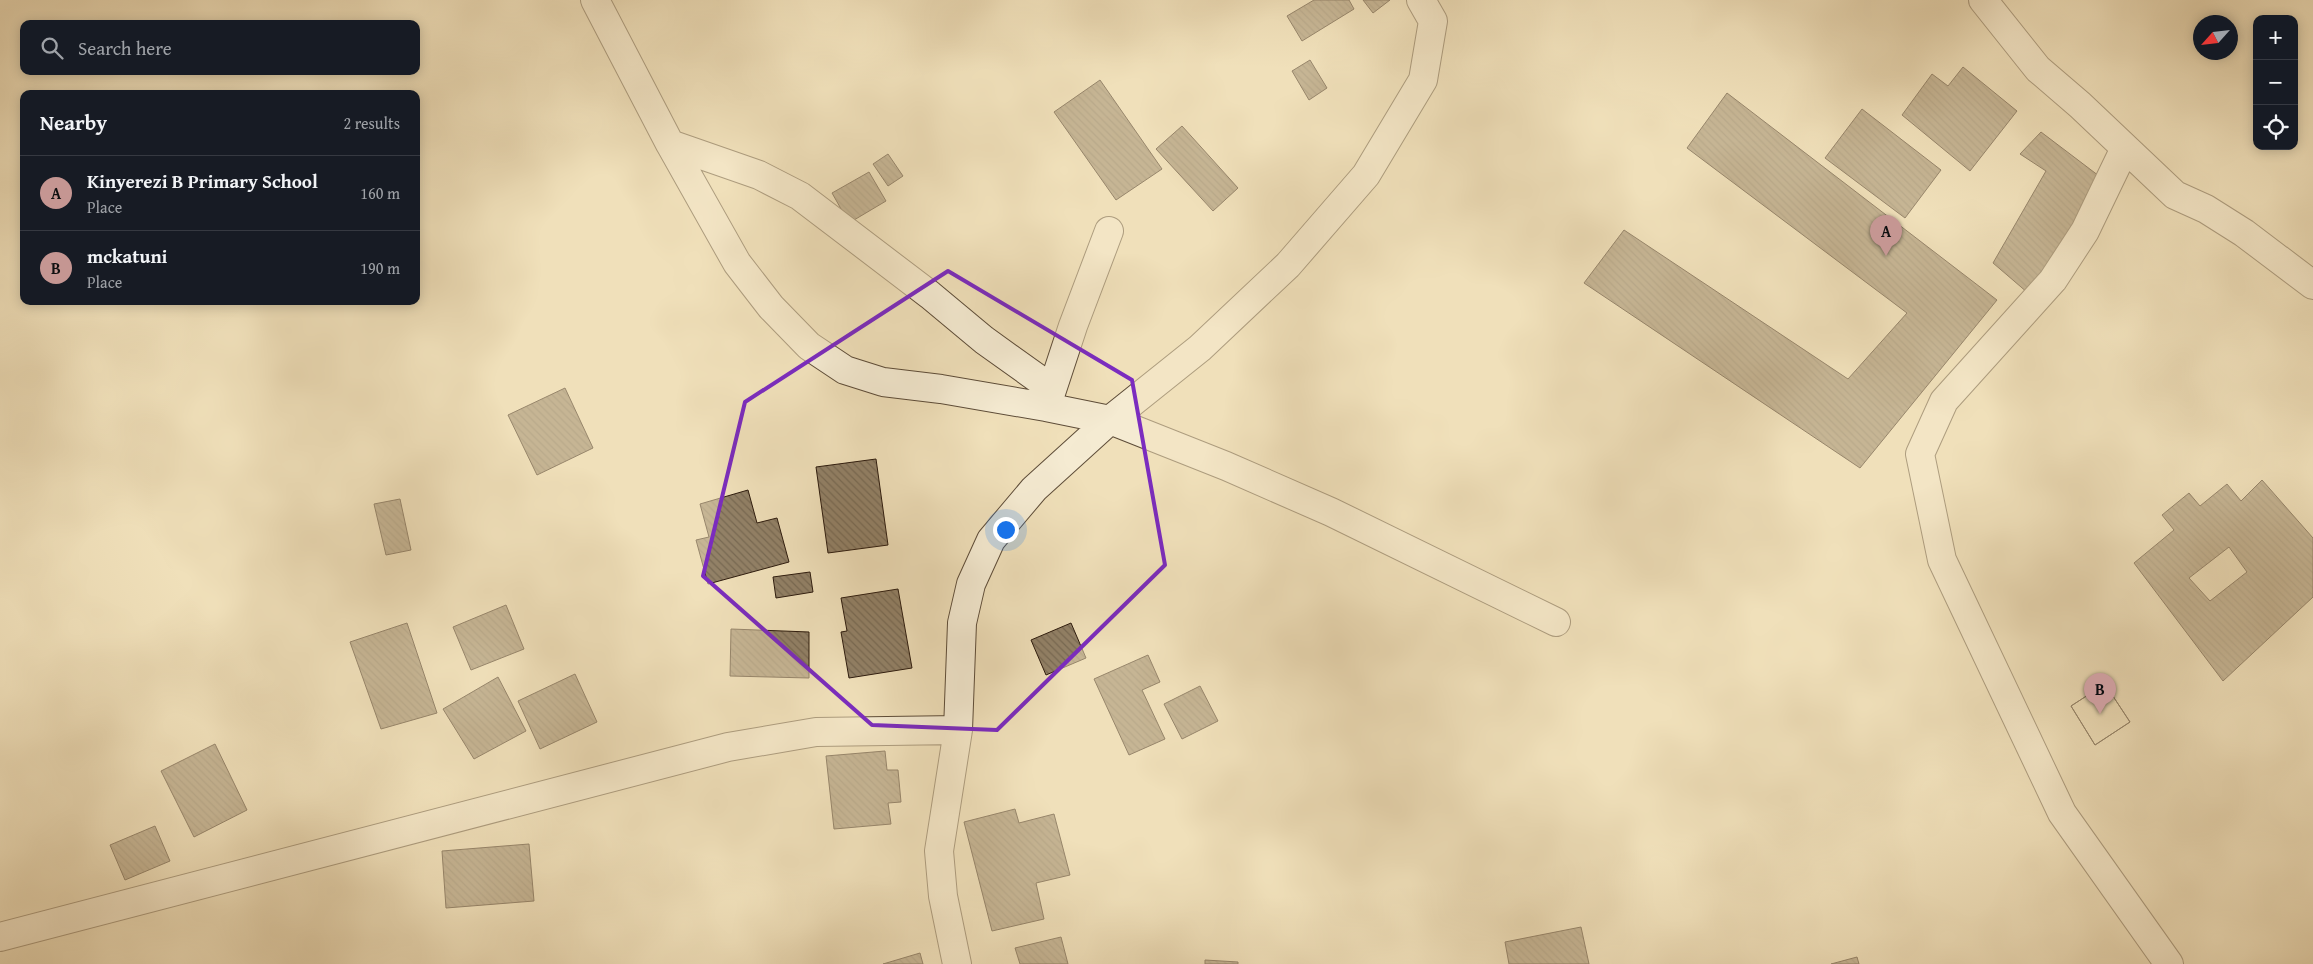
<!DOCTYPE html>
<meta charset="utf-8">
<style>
:root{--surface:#171b24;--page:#20242c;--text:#f1f3f6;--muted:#9ea1a6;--line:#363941;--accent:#c59692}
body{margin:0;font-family:"Gentium Book Plus",serif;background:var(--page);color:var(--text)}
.controls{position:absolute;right:15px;top:15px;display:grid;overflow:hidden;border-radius:10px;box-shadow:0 2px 12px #0003}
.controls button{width:45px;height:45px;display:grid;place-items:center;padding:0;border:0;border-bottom:1px solid var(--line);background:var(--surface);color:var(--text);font:25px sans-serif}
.compass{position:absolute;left:2193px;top:15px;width:45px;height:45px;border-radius:50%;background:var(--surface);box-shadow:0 2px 12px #0003;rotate:243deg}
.you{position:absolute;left:1005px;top:529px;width:18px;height:18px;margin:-12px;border:4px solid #fff;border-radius:50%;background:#1a73e8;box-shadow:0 0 0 8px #1a73e833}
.badge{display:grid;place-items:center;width:32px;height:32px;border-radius:50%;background:var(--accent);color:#111;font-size:16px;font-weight:700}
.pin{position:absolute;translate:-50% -41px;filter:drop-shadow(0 1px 2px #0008)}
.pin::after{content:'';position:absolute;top:26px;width:18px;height:15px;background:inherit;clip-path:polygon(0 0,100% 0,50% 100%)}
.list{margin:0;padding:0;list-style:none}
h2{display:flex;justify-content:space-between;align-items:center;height:65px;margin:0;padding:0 20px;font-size:21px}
h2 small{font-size:16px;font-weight:400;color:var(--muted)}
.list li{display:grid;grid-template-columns:32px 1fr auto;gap:15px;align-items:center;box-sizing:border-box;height:75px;padding:0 20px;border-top:1px solid var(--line)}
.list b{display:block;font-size:19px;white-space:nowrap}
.list p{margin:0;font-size:16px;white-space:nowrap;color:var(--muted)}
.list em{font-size:16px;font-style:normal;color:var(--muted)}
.icon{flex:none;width:28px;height:28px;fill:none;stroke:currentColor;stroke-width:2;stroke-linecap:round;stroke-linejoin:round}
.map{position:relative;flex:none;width:2313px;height:964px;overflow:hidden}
.search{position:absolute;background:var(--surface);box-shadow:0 2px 12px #0003;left:20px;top:20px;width:400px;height:55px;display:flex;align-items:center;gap:12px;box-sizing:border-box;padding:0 18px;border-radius:10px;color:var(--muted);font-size:19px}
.panel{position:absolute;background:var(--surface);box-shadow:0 2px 12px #0003;left:20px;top:90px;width:400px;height:215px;border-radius:10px}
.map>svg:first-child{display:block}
</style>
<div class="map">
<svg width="2313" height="964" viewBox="0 0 2313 964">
<defs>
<pattern id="building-back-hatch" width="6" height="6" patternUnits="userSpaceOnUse" patternTransform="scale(1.25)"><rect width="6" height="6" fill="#928167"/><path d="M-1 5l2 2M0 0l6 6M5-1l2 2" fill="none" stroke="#776953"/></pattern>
</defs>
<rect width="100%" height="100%" fill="#f0e0ba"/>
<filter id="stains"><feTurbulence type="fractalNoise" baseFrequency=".004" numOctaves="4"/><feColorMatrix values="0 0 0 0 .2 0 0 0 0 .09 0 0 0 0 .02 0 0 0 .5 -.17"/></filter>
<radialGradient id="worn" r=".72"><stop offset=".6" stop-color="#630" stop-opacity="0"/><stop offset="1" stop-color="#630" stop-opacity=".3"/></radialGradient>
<path fill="url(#building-back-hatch)" stroke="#2c1a0d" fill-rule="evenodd" d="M1314,0H1349L1354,9L1302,41L1287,16Z
M1363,0H1390L1373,13Z
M1310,60L1327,88L1309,100L1292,71Z
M1963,67L2017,111L1970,171L1902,115L1932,74L1948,86Z
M1100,80L1162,169L1116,200L1054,112Z
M1727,93L1997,300L1860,468L1584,283L1624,230L1848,379L1907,313L1687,148Z
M1862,109L1941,170L1905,218L1825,158Z
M1182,126L1238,188L1213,211L1156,149Z
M2041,132L2103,179L2028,293L1993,263L2046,171L2020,154Z
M888,154L903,176L888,186L873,164Z
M869,172L886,201L849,223L832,193Z
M565,388L593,448L537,475L508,415Z
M876,459L888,545L828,553L816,467Z
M2262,480L2313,538V597L2223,681L2134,563L2174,530L2162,515L2189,493L2200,506L2227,484L2241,501ZM2229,547L2247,572L2210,601L2189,578Z
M748,490L757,523L777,518L789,562L708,584L696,540L709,537L700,504Z
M400,499L411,550L386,555L374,504Z
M810,572L813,592L776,598L773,577Z
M898,589L912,668L849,678L841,632L847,631L841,598Z
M506,605L524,649L471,670L453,627Z
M407,623L437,713L381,729L350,642Z
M1071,623L1086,658L1046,675L1031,640Z
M731,629L809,632V678L730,676Z
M1148,655L1160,682L1142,690L1165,739L1129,755L1094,679Z
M575,674L597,722L540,749L518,701Z
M498,677L526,731L474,759L443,709Z
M2105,684L2130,722L2095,745L2071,706Z
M2105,684L2130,722L2095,745L2071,706Z
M1200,686L1218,721L1182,739L1164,704Z
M215,744L247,810L194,837L161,771Z
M885,751L887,770H898L901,802L888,803L891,824L834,829L826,756Z
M1015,809L1019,823L1054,814L1070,875L1036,883L1044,919L992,931L964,822Z
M155,826L170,861L125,880L110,845Z
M529,844L534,901L446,908L442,851Z
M1581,927L1589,964H1509L1505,942Z
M1061,937L1068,964H1020L1015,948Z
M920,953L923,964H883Z
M1857,957L1859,964H1831Z
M1205,960L1238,962V964H1205Z"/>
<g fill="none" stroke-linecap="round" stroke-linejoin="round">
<g stroke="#5d4c38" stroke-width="30">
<path id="minor" d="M595,0L670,144L737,263L771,307L809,346L845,370L883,382L941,389L1046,407L1110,420L1226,466L1331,512L1556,622
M1983,0L2038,69L2080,105L2175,195L2206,209L2244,233L2313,285
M670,144L759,175L800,196L930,295L984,340L1051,388
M2125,148L2085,231L2053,280L1944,401L1920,454L1942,560L2062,813L2169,964
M1047,405L1073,326L1109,231
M0,937L728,747L816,732L958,730
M957,964L943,896L939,851L958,730L962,623L971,584L991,540L1034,489L1110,420L1200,348L1288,265L1366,175L1423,80L1433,21L1421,0"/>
</g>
<use href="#minor" stroke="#f5ebd2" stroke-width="28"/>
</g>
<path d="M0 0H2313V964H0ZM948,271L1132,380L1165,565L997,730L872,725L703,576L745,402Z" fill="#f0e0ba" fill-opacity=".55" fill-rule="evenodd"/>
<path fill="none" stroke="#7b2cbf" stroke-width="4" stroke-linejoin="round" d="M948,271L1132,380L1165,565L997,730L872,725L703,576L745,402Z"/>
<rect width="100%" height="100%" filter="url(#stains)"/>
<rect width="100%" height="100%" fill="url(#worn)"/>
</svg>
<div class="controls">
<button>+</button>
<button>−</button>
<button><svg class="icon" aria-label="locate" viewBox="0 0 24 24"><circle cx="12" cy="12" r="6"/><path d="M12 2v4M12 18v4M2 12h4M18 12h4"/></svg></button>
</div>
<svg class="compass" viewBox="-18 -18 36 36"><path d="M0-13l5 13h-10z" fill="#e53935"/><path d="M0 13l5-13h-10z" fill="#9ea1a6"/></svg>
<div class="you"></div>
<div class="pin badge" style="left:1886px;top:256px">A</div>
<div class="pin badge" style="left:2100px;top:714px">B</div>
<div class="search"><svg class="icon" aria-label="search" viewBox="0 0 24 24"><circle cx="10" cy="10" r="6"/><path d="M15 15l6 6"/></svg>Search here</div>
<section class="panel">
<h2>Nearby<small>2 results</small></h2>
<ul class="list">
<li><span class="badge">A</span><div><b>Kinyerezi B Primary School</b><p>Place</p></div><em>160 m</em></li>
<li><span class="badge">B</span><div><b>mckatuni</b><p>Place</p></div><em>190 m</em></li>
</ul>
</section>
</div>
